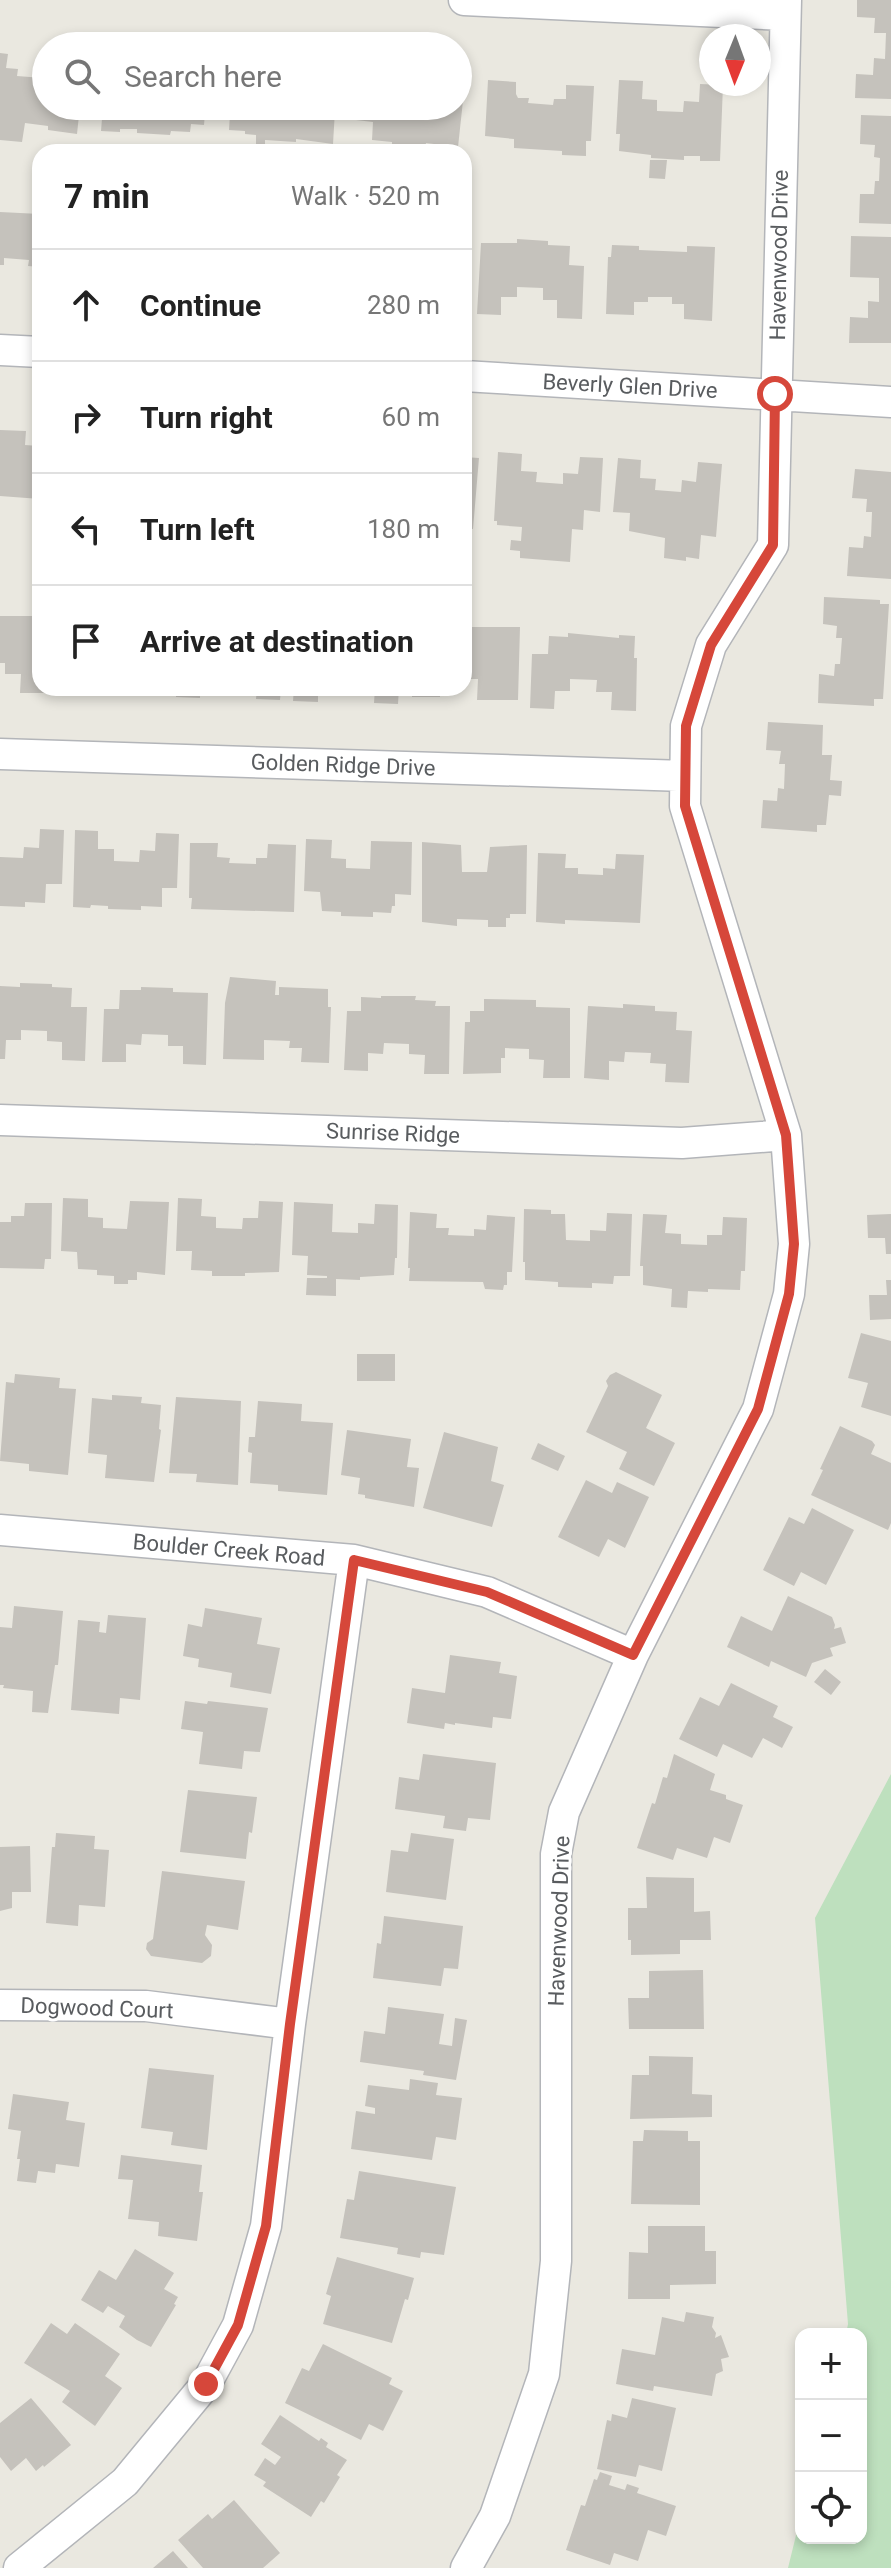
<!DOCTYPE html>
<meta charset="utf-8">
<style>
:root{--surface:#fff;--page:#f6f6f6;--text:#222;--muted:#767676;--line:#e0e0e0}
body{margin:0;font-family:Roboto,sans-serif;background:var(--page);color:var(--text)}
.controls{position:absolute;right:24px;bottom:24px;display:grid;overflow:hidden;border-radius:16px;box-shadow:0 4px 12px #0003}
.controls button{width:72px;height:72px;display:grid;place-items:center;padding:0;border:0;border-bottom:2px solid var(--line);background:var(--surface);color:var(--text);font:40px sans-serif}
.compass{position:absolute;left:699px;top:24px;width:72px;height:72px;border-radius:50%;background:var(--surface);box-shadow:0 4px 12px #0003;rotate:181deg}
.stop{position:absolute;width:24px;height:24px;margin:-18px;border:6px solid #d6473a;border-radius:50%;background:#fff}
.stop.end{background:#d6473a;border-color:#fff;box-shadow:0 2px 8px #0008}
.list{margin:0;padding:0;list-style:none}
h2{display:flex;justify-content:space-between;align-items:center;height:104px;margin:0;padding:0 32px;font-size:34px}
h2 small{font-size:26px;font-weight:400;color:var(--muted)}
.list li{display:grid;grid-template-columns:52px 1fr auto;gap:24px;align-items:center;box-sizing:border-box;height:112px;padding:0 32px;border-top:2px solid var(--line)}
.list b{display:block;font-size:30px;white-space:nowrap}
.list em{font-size:26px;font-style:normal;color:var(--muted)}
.icon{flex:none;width:44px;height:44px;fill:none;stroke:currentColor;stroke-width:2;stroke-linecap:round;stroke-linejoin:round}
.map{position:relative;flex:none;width:891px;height:2568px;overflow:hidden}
.search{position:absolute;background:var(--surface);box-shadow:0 4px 12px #0003;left:32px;top:32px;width:440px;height:88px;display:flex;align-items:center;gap:20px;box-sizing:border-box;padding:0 28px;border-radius:44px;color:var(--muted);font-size:30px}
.panel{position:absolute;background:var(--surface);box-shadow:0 4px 12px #0003;left:32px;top:144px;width:440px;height:552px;border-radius:24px}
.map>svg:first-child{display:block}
</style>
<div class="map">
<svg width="891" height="2568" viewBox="0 0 891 2568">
<rect width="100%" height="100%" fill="#eae8e0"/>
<path fill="#bee0be" d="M891,1774V2568H788L801,2515V2538H861V2334H846L848,2324L815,1918Z"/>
<path fill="#c5c2bc" d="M857,0H891V99L855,98L856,74L873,75L874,58L885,59L886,33H874L875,18L857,17Z
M0,53L8,54L6,68L18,69L17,76L43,78L44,72H46V106H80L77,134L48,130V126L25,123L22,142L0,140Z
M458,72L466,73L458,147L426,143L425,148L392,145V142L372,140L373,122L356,120L358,106H458Z
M488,80L516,82V94L518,98H529L528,103L553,105L554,99H566V85L594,86L591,141H586V156L562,155V151L514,148V139L485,136Z
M619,80L643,81L642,99L657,100V111L683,112L684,101L699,102L700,84L723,85L720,161H700V156H684V160L651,158V155L619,151L620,134H616Z
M103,106H219V114L205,113L204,125L191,124L190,132L171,131L170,135L137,133V129H120V132L101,131Z
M228,106H342V111L335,110L333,144L296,139V142L265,140V150L256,149V135L245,134V131L229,130L230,114H228Z
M861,115L891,116V224L859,223L860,194H874L875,181H879L880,158L874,157L875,145L860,144Z
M650,160H667L665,179L649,178Z
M0,212L40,214V267L28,266L29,260L4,258V265H0Z
M851,236L891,237V343H849L850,317L868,318V301L879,302V278L850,277Z
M517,239L548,241V245L570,246L569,265L584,266L582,319L557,318V300H543V288L517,287V297H501V315L477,314L481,243H517Z
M612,245L639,246V250L687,252V246L715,247L712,321L684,319V304H672V297H648V302H634V315L606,314L608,257H611Z
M0,430L26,431L25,445L39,446L40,499L0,496Z
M498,452L522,454L521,471L537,472L536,482L563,484V473L578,474L580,457L603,458L600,512L584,510L583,530L572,529L570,562L520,558V551L510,550L511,540L521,541L522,527L497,525V521H494Z
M464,457L479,458L473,529L464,528Z
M618,458L641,460L640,478L656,479L655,490L681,492L682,480L696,482L698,462L722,464L716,537L701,535L699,559L686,557V561L664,558L665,538L629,531L630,513L613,512Z
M855,469L891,472V579L847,576L849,547L863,548L864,536L871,537L872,512H866L867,499L852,498Z
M824,597L880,600V604H889L883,699H874V706L818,703L819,674L834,676L835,664H840L842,638H836L837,626L823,624Z
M0,616H40V688H45V693H20L21,674H5V663H0Z
M467,627H520L518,700H477L478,679H464V633H467Z
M568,633L619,638V635L635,636L634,658H637L636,711L611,710L612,692H596L597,680L570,679V691H555L554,709L530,708L532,654H548L549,636L568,637Z
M176,688H200V698L176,697Z
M257,688H281L280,700L256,699Z
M294,688H318V702L293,701Z
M375,688H399L398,704L374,703Z
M412,688H440V697H412Z
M768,722L823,725L822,755H832L830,780L842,781L841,796L829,795L826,825H817V832L761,828L763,800L777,801L778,788L784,789L785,764H779L781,751L766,750Z
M40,829L64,830L62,884H46L45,903L25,902V907L0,906V857L23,858L24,847L39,848Z
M75,830L98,831V849H114V861L139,862L140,850L155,851L156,833L179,834L177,888H162V907L141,906V910L108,909V906L91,905L90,908L73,907Z
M306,839L332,840L331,858L346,859V868L370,869L371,841L412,842L411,895L395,894V906H392L391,913L373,912V917L341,916V912L322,911L320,892L304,891Z
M422,842L461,845L462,872H487L490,847L527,845L526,914H510V918H506V927H488V920L457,919V926L422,922Z
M190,843H218L217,857L230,858L229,863L256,864V858H267L268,844L296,845L294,912L191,909L192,898H189Z
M538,853L566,854L565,868H578V874L603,875V868L615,869L616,854L644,855L640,923L565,920V924L536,922Z
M230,977L276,981L275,995H279V987L328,989V1007H331L329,1063L301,1062L302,1048H289L290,1041L264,1040V1060L223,1059L225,1003Z
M20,983L52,984V987L72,988L71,1007H87L85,1061L62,1060V1042L47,1041V1031L21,1030V1040H6L5,1059H0V986L20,987Z
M141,987L173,988V992L208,993L206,1065L183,1064V1046H168V1035L142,1034L141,1045L126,1044V1062H102L104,1009H119L120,990H141Z
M381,996H416L415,1000L436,1001L435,1006H450L449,1074H424L425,1055L409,1054V1044L384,1043L383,1054L368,1053V1071L344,1070L347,1011H361V997L381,998Z
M484,999L536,1000V1007L570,1008V1078H543L544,1060L529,1059V1049L505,1048V1058H501V1073L463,1074L465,1022H470V1011H484Z
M623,1004L655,1006V1011L677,1012L676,1030L692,1031L689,1083L665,1082L666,1064L650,1063L651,1053L625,1052L624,1062L609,1061V1080L584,1078L588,1006L623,1008Z
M63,1198L88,1199V1217L103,1218V1228L127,1229L130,1201L169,1202L165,1275L137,1272V1280H128V1284H114V1276L97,1275V1270L78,1269L77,1252L61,1251Z
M178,1198L202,1199L201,1216L216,1217V1228L242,1229L243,1218H258L259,1201L283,1202L279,1272L245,1273V1276H212V1271L191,1270L192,1251H176Z
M294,1202L333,1204L332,1232L358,1233V1223L374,1224L375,1204L398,1205L397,1258H395L394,1275L360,1277V1280L336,1279V1296L306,1295L307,1278H327V1276L307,1275L308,1256L292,1255Z
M25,1203H52L51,1259H45L44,1269L0,1268V1222H11V1216H24Z
M524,1209L551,1210V1214H565L566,1240L590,1241V1230L606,1231L607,1213L632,1214L630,1276H614L613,1284L592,1283V1288L558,1287V1282L525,1280V1262H523Z
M410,1212L437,1214L436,1228H449L448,1235L474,1236V1229L486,1230L487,1215L515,1217L512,1272H507V1285H504L503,1290L485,1289L483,1282L409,1281L410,1268H408Z
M643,1214L667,1215L665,1233L681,1234V1244L707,1245V1235H722L723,1217L747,1218L745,1271H741L740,1290L708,1289V1292L688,1291L687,1308L671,1307L672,1289L643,1285V1266H640Z
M891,1214V1254H886L885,1238H868L867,1215Z
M886,1280H891V1319L870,1320L869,1295H887Z
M861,1333L891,1341V1416L861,1407L868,1383L848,1378Z
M357,1354H395V1381H357Z
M616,1372L662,1395L646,1428L675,1443L654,1486L619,1469L627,1452L586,1432L608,1386L606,1381L610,1375Z
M15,1374L60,1378L59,1388L76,1389L68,1475L29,1471V1464L0,1461L6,1382L14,1383Z
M112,1395L142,1397L141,1403L161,1405L159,1429L161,1430L154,1482L105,1478L107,1455L88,1453L92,1398L112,1400Z
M176,1397L241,1401L238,1485L196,1482L197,1474L169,1473Z
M258,1401L302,1404L301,1421L333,1423L327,1495L278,1491V1485L250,1483L252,1453L248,1452L249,1437H255Z
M840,1426L872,1441L875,1445L871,1454L891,1463V1523L888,1530L811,1495L823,1470L820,1469Z
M347,1430L411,1439L407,1467L419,1468L414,1507L365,1498V1495L358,1494L360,1478L341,1475Z
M444,1432L498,1447L491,1481L504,1485L492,1527L423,1508Z
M538,1443L565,1456L558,1471L531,1459Z
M586,1480L612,1493L617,1482L649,1497L625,1548L608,1539L599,1557L558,1537Z
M812,1508L854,1530L826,1585L801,1572L794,1586L763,1570L789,1517L804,1524Z
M788,1596L832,1617L835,1625L834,1629L841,1627L846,1643L830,1648L833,1656L812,1663L806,1677L771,1661L769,1667L727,1647L741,1616L772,1631Z
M14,1606L63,1611L58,1665H55L48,1713L32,1712L33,1691L3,1688L4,1685H0V1627L12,1628Z
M205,1608L262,1618L257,1644L280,1648L271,1694L230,1687L232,1673L198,1667L199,1659L183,1656L188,1624L202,1627Z
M108,1615L146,1618L140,1700L120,1698L119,1714L71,1710L78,1620L100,1622L99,1632L106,1633Z
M450,1655L501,1662L499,1673L517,1676L511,1719L493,1717L492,1728L455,1723V1725L445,1723L444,1729L407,1723L412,1688L445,1693Z
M825,1669L841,1682L831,1695L814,1682Z
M731,1683L778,1706L773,1717L793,1727L782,1748L763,1738L752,1758L723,1744L717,1757L679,1739L700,1697L719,1706Z
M185,1701L207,1704L208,1701L268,1708L260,1752L244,1751L242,1769L199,1764L203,1732L181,1729Z
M423,1754L496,1763L490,1820L468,1818L466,1831L443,1828L445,1816L395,1809L399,1777L419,1780Z
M674,1754L715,1774L710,1790L726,1795V1799L743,1805L730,1843L714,1837L707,1858L677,1848L673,1860L637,1848L652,1803L655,1804L663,1777L667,1778Z
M188,1790L257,1797L252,1833L249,1832L246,1859L180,1852Z
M56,1833L95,1836L94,1849L109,1850L105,1907L79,1905L78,1926L46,1923L52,1847H55Z
M411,1833L454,1839L446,1900L386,1892L391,1850L408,1852Z
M30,1846L31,1892H12V1908L0,1911V1847Z
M162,1871L245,1881L238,1930L207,1925L205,1935L212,1945L211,1956L202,1963L151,1956L146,1949L147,1943L153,1939Z
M646,1877L694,1878V1912L710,1911L711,1940H680V1954L631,1955V1940H628V1908H647Z
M384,1916L463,1926L458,1969L444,1968L441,1986L373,1978L377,1943L381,1944Z
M703,1970L704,2029H629L628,1998H649V1971Z
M388,2007L444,2014L439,2044L452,2046L455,2018L467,2020L456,2080L423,2075L424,2071L360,2062L364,2031L385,2034Z
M649,2056L693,2057L692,2094L712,2095V2117L630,2119L632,2075H649Z
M149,2068L214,2075L207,2150L171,2145L173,2132L141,2128Z
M410,2079L438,2083L436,2095L462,2098L456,2140L436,2137L432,2160L351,2149L356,2111L375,2114V2108L365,2106L368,2085L409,2090Z
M13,2094L69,2102L66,2120L85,2123L79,2167L56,2164L55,2173L38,2171L36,2183L17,2181L20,2159H17L21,2131L8,2129Z
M644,2130L688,2131V2141H700V2205L631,2204L633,2141H643Z
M121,2155L202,2165L199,2192H203L197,2241L158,2236L159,2222L128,2219L133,2180L118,2179Z
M359,2171L456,2187L444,2255L421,2252L420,2258L397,2254L398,2248L340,2238L347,2199L354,2200Z
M648,2226H705V2251H716V2284L670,2285V2299H628L629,2252L648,2253Z
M135,2249L174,2273L164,2289L178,2297L174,2304L176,2305L151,2347L137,2340L119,2327L125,2316L108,2306L103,2313L81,2300L99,2270L116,2280Z
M337,2257L414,2278L408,2300L405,2299L392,2343L323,2324L331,2296L326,2294Z
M686,2312L714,2317L712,2327L716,2333L715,2338L721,2335L729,2357L721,2359L723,2371L716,2374L712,2396L654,2386L653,2391L616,2384L622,2349L655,2355L662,2317L684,2322Z
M51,2323L67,2334L75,2323L120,2354L105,2376L122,2388L95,2426L62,2402L70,2391L24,2363Z
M323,2344L392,2378L389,2384L403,2391L383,2431L369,2424L361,2440L285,2403L302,2368L309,2371Z
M31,2398L71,2445L44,2467L43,2465L36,2471L26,2458L11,2471L0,2457V2423Z
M632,2398L676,2408L662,2471L639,2465L636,2477L597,2469L607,2420L611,2421L612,2414L627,2418Z
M280,2415L319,2441L321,2438L328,2443L326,2447L347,2460L337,2475L340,2477L324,2503L321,2501L311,2517L263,2486L266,2482L254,2475L265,2458L275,2465L281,2457L261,2444Z
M600,2472L612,2476L609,2485L625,2490L627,2484L639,2488L637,2493L676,2506L666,2536L648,2530L638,2561L614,2553L610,2565L566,2550L581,2505L585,2506L594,2479L597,2480Z
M234,2500L280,2553L263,2568H203L178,2540L208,2514L212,2519Z
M173,2551L188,2568H153Z"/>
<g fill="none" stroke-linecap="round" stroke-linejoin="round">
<g stroke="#b3b5b9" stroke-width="33">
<path id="street" d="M464,0L785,15
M0,350L40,352
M464,376L891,402
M0,754L685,776
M0,1120L682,1143L786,1135
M0,1530L354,1560L487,1592L633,1655
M0,2005L146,2006L290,2024
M19,2568L125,2482L206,2384L238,2325L266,2226L290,2024L354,1560
M466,2568L495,2516L544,2374L556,2261V1854L564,1812L633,1655L758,1409L789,1294L794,1244L786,1135L685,806L686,726L711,645L773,545L786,0"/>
</g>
<use href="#street" stroke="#fff" stroke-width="30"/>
</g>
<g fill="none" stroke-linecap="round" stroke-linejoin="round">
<path stroke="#d6473a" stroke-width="10" d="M206,2384L238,2325L266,2226L290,2024L354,1560L487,1592L633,1655L758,1409L789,1294L794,1244L786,1135L685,806L686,726L711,645L773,545L775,394"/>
</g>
<g text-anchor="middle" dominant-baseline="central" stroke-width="6" stroke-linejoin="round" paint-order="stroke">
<g font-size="22" fill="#595c5f" stroke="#fff">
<text transform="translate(779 255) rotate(-89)">Havenwood Drive</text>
<text transform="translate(630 386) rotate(3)">Beverly Glen Drive</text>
<text transform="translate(343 765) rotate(2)">Golden Ridge Drive</text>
<text transform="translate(393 1133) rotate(2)">Sunrise Ridge</text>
<text transform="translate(229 1550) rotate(5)">Boulder Creek Road</text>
<text transform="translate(559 1921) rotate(-88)">Havenwood Drive</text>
<text transform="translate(97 2008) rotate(2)">Dogwood Court</text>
</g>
</g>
</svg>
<div class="controls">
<button>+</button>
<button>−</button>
<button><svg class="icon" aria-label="locate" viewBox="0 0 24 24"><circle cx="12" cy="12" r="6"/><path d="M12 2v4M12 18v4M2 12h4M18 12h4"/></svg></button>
</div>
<svg class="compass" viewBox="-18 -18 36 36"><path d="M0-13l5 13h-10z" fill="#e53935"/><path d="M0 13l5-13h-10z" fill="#767676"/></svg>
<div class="stop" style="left:775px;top:394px"></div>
<div class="stop end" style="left:206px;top:2384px"></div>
<div class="search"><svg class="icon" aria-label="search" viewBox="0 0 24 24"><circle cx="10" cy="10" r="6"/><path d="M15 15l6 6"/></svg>Search here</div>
<section class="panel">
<h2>7 min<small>Walk · 520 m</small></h2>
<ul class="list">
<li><svg class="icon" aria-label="ahead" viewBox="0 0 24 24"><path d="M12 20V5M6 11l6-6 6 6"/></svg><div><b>Continue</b></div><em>280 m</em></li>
<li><svg class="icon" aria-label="right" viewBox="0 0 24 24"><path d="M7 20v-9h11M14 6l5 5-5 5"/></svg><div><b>Turn right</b></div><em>60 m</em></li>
<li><svg class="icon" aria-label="left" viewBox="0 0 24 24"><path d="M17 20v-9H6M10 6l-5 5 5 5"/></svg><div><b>Turn left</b></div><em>180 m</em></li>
<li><svg class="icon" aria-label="arrive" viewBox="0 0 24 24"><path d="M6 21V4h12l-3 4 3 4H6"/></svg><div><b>Arrive at destination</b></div></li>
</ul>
</section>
</div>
